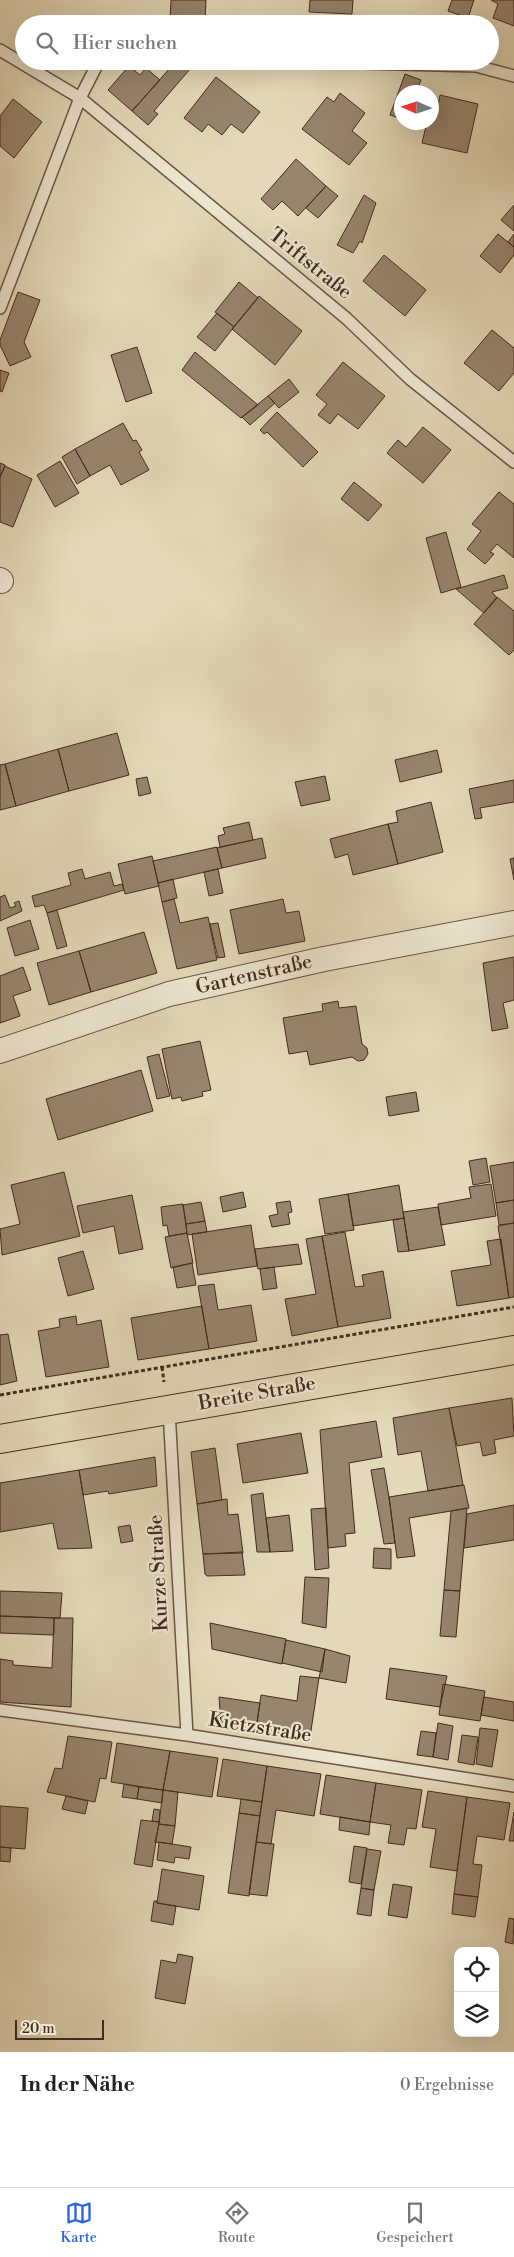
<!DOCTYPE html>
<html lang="de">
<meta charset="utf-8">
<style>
:root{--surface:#fff;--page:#f2f2f2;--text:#222;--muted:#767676;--line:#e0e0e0;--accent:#2563eb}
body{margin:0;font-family:"Libre Bodoni",serif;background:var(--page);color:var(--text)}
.controls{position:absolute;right:15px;bottom:15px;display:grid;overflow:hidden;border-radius:10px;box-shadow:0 5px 20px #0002}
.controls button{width:45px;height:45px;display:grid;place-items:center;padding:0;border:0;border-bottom:1px solid var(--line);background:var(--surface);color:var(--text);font:25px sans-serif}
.compass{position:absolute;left:394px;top:85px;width:45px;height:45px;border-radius:50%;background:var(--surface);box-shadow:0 5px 20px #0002;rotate:273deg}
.scale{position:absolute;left:15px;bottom:12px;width:89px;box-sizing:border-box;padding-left:5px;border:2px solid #442b1e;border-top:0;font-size:14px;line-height:18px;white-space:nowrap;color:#442b1e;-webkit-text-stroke:4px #ede6d1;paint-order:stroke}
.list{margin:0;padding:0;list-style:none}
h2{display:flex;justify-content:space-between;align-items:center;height:65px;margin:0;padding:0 20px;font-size:21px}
h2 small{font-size:16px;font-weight:400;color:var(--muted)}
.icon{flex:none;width:28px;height:28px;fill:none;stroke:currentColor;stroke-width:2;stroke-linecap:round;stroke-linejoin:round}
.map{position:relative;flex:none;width:514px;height:2052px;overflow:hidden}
.search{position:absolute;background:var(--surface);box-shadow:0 5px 20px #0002;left:15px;right:15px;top:15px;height:55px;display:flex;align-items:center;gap:12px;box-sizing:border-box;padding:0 18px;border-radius:28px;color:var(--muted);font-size:19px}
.sheet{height:135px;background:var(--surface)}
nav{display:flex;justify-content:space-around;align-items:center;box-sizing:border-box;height:70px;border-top:1px solid var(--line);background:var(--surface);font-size:14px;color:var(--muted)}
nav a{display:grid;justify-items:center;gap:2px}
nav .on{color:var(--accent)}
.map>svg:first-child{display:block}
</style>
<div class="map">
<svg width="514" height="2052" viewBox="0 0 514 2052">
<rect width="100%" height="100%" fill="#e3d9b8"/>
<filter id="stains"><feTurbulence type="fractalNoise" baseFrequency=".004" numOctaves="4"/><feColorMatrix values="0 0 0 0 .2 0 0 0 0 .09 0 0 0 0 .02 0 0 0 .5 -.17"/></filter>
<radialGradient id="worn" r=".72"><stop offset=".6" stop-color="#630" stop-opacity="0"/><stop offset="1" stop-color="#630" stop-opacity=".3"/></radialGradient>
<path fill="#97856e" stroke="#442b1e" d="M171,0H206L205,22L170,21Z
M310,0H353L352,14L309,12Z
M452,0H474L468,18L448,11Z
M514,0V26L493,18L498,4L491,0Z
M129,66L140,75L146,68L160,80L132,111L108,90Z
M170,68L190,69L154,111L158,114L148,125L132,111Z
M405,74L421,80L416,92H402V119L390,115Z
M216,77L260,112L243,133L231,124L222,135L208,124L202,132L184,118Z
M340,93L365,113L352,131L367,143L349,165L302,129L327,97L334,102Z
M440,95L478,104L467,153L422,143L427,122H432V109L437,110Z
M13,99L42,122L14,158L0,146V116Z
M296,159L326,186L298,216L282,201L273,210L261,199Z
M326,186L338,196L318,218L306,208Z
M364,195L376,203L362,243L360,241L353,253L337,245Z
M514,205V231L501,220Z
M498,234L514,247V255L500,273L480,256Z
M514,234V247L508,242Z
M384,255L426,290L405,316L363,281Z
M239,282L258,298L234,327L215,312Z
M18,292L40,300L24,342L31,357L10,366L0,345V340Z
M259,296L302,331L275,365L232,329Z
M217,313L234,327L215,351L197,337Z
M492,330L514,348V373L499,391L464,363Z
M137,347L152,393L126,402L111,355Z
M195,352L258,405L241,418L182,370Z
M343,362L385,396L358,429L338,414L330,424L318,415L327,404L316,395Z
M0,370L9,373L2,392L0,391Z
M289,379L299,392L279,408L268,396Z
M268,396L275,403L250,425L242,417Z
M277,412L318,452L303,467L267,432L264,434L260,430Z
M123,423L133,441L136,440L142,450L139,452L149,470L121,485L110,465L90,476L75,449Z
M423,427L451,450L423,483L387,453L398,440L406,447Z
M75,449L90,476L77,484L62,457Z
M60,461L79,493L55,507L37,475Z
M0,463L5,465L0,477Z
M5,466L32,479L13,527L0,522V477Z
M354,482L382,505L368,521L341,499Z
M499,492L514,504V558L497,544L490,552L494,554L485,564L467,549L481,531L472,524Z
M446,532L461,587L441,593L426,538Z
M504,575L508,588L492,592L497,598L484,613L456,589Z
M497,597L514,611V650L509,655L474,624Z
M117,733L129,775L69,791L58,749Z
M58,749L69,791L16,806L5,764Z
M437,750L442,772L400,782L395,760Z
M5,764L16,806L0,810V765Z
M325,776L330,800L301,806L295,782Z
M147,777L151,793L139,796L136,779Z
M514,780V802L480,808L482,818L475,819L469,789Z
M431,802L443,852L398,864L388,824L398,822L396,811Z
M249,822L253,840L220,847L218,836L225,834L223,828Z
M388,824L398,864L353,875L348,854L335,858L330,839Z
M262,838L266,858L222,868L217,848Z
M217,847L222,868L158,883L153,861Z
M152,856L159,886L125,894L118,864Z
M514,858V880L510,859Z
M82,869L85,879L110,872L114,886L122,884L124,890L47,913L44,905L35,907L32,896L71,885L68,873Z
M218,869L223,893L209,896L204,872Z
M173,879L177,898L162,902L158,883Z
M5,895L10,908L16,906L14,903L19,901L22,911L0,921V897Z
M174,899L180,923L208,917L217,960L177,969L162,902Z
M283,899L286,913L299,911L305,941L239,954L230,910Z
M57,910L67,946L57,949L47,913Z
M30,920L39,949L15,956L7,928Z
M218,923L225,957L218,958L210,924Z
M144,932L157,973L91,992L79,951Z
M79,951L91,992L49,1005L37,963Z
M514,957V1000L503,1003L508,1028L492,1031L483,963Z
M23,967L31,990L13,996L20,1016L0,1023V976Z
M338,1001L339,1008L356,1006L362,1044L367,1048L368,1054L364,1060L358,1061L352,1057L310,1065L307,1051L289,1054L283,1018L323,1011L322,1004Z
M200,1041L211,1090L202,1092L203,1096L182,1101L181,1097L172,1099L162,1049Z
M159,1054L170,1096L157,1099L147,1057Z
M141,1070L153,1111L58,1140L46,1099Z
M416,1092L419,1111L389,1116L386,1097Z
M486,1158L490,1182L473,1185L469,1161Z
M514,1162V1200L496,1203L490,1166Z
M64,1172L80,1236L2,1255L0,1229L20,1224L11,1185Z
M491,1184L496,1216L441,1225L438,1204L471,1198L469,1187Z
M399,1185L404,1218L353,1226L348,1194Z
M243,1192L246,1207L223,1212L220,1197Z
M348,1194L354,1230L325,1234L319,1199Z
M132,1195L143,1249L119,1254L114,1226L83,1233L77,1206Z
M514,1200V1223L499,1225L496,1203Z
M290,1201L292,1212L288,1213L290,1224L272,1227L269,1216L278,1214L276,1203Z
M201,1202L205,1221L186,1224L183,1205Z
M183,1204L187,1233L169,1236L167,1225L163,1226L161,1207Z
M438,1207L445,1245L409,1251L403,1212Z
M404,1218L409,1251L398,1252L393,1220Z
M205,1221L207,1232L187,1235L186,1224Z
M514,1223V1297L509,1298L498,1226Z
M251,1225L257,1266L198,1275L192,1234Z
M345,1232L355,1287L364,1286L362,1275L383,1271L391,1318L338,1327L322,1236Z
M187,1233L193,1263L171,1268L165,1237Z
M322,1236L338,1327L292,1336L285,1299L316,1294L306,1239Z
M501,1239L509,1298L457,1306L451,1271L491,1265L487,1241Z
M298,1244L302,1264L258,1269L255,1249Z
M83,1251L94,1289L68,1296L58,1258Z
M192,1263L196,1285L177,1288L173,1267Z
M274,1267L277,1288L263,1290L260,1269Z
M214,1284L218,1310L251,1305L257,1341L209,1349L198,1286Z
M202,1306L209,1349L138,1360L131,1318Z
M76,1316L77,1325L101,1320L109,1367L46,1377L38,1331L60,1327L59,1319Z
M8,1334L17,1381L0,1385V1335Z
M512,1398L514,1436L494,1440L496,1453L483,1456L480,1442L457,1446L449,1408Z
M449,1408L463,1485L428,1491L421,1451L398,1455L393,1418Z
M376,1421L382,1457L349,1463L355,1533L345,1534L346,1546L328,1548L320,1430Z
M301,1433L308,1473L243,1483L237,1444Z
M215,1448L222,1500L197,1504L191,1452Z
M155,1457L157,1486L109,1494L108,1491L83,1495L79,1470Z
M384,1468L389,1497L395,1543L384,1544L371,1470Z
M79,1470L92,1548L58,1549L53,1523L0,1532V1483Z
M464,1485L469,1508L409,1518L415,1556L397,1558L389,1497Z
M263,1493L270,1552H257L251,1495Z
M227,1499L228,1515L238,1514L243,1553L203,1554L197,1504Z
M514,1505V1540L464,1548L467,1514Z
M326,1508L329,1568L315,1570L311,1509Z
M467,1508L460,1591L444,1590L451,1511Z
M289,1515L293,1551L270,1552L266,1518Z
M130,1525L133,1541L121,1543L118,1527Z
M374,1548L391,1549V1569L373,1568Z
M242,1552L245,1575L207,1576L205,1574L203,1554Z
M305,1577L329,1578L326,1628L302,1623Z
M444,1590L460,1591L456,1637L440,1636Z
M0,1591L62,1593L60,1618L0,1616Z
M0,1616L54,1618V1633L53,1635L0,1633Z
M54,1618H73L71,1707L0,1702V1659L13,1661V1665L52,1668Z
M210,1623L286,1639L282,1664L212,1649Z
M286,1640L325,1649L322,1672L282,1663Z
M325,1649L350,1656L346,1683L319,1678Z
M390,1668L447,1676L440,1707L386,1699Z
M300,1676L319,1678L310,1737L256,1729L261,1695L297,1701Z
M443,1684L485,1691L480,1721L439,1715Z
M219,1697L260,1703L256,1729L221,1724Z
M484,1697L514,1702V1721L481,1715Z
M438,1723L453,1726L448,1760L433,1757Z
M480,1728L498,1730L492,1767L476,1764Z
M421,1731L436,1733L433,1757L417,1755Z
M462,1735L478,1737L474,1765L458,1762Z
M68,1736L112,1742L106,1779L100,1778L95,1802L47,1792L55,1768L62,1769Z
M117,1743L170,1751L163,1790L111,1782Z
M170,1751L218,1758L212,1797L163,1790Z
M223,1759L267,1766L262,1802L217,1796Z
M267,1766L321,1774L314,1816L276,1810L271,1844L256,1842Z
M326,1775L376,1783L370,1822L320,1814Z
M376,1783L422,1790L416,1829L407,1828L404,1845L388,1843L391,1825L370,1822Z
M124,1784L139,1787L137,1799L122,1797Z
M139,1787L163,1790L162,1803L137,1799Z
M163,1790L178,1792L175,1826L159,1824Z
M428,1791L467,1797L457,1871L430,1867L436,1829L422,1827Z
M66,1796L88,1801L85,1814L62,1809Z
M467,1797L510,1803L504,1840L477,1836L473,1864L482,1865L478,1897L454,1894Z
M241,1799L262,1802L260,1816L239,1813Z
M0,1806L28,1808L25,1849L0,1847Z
M154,1809L160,1810L159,1822L152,1821Z
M514,1812V1841H509Z
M239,1813L260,1816L249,1896L228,1893Z
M340,1817L370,1822L369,1835L339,1830Z
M141,1820L159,1822L152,1867L134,1864Z
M159,1824L175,1826L172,1844L155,1842Z
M159,1842L191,1847L189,1859L175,1857L174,1863L157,1860Z
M256,1842L274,1844L267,1896L249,1894Z
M354,1846L367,1848L361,1884L349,1882Z
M0,1847L11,1848L10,1862L0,1861Z
M367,1849L381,1851L374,1890L361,1888Z
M162,1869L204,1876L199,1910L157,1903Z
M393,1884L412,1887L407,1918L388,1915Z
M361,1888L374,1890L371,1916L357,1914Z
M454,1894L478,1897L475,1917L452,1914Z
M154,1901H157V1903L176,1906L173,1925L151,1921Z
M509,1918L514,1919L513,1944L505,1942Z
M178,1954L193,1957L185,2004L155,1998L161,1960L176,1963Z"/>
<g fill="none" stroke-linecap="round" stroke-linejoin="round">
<g stroke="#6c5644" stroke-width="14">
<path id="lane" d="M0,50L80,98L346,318L410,379L514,462
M286,61L476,66L514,76
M0,308L80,98L99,61
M169,1410L187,1735
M0,1710L187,1735L514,1786"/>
</g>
<g stroke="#6c5644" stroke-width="26">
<path id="street" d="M0,580L1,581
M0,1051L169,994L324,959L514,923"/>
</g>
<g stroke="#442b1e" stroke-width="30">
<path id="primary" d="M0,1439L514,1350"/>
</g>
<path stroke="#442b1e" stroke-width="3" stroke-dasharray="4 2.5" stroke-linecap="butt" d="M162,1367L164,1382
M0,1395L514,1307"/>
<use href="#lane" stroke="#ede6d1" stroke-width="11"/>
<use href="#street" stroke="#ede6d1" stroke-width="24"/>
<use href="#primary" stroke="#e3d9b8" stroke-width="28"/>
</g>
<g text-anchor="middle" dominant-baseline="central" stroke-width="4.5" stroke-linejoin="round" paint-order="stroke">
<g font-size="20" fill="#442b1e" stroke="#ede6d1">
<text transform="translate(310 264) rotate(39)">Triftstraße</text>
<text transform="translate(254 975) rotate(-13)">Gartenstraße</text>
<text transform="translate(257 1394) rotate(-10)">Breite Straße</text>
<text transform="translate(159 1573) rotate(-93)">Kurze Straße</text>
<text transform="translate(260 1728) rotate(9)">Kietzstraße</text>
</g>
</g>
<rect width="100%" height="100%" filter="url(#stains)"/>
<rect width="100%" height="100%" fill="url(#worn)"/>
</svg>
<div class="controls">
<button><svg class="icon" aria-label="locate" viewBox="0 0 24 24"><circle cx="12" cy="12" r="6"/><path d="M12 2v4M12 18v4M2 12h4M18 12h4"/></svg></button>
<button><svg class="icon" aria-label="layers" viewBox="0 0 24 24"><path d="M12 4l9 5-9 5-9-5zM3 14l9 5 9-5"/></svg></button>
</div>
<svg class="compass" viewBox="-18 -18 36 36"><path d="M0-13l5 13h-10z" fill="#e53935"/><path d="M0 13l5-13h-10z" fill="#767676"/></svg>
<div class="scale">20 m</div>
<div class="search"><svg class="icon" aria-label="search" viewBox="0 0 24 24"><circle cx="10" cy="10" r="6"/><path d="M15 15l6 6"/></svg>Hier suchen</div>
</div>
<section class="sheet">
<h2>In der Nähe<small>0 Ergebnisse</small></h2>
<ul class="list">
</ul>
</section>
<nav>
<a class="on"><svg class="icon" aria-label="map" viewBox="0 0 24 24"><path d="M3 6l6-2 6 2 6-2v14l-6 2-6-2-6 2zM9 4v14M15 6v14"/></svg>Karte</a>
<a><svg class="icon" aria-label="directions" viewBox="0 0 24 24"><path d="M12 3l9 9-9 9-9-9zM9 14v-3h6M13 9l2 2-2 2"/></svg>Route</a>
<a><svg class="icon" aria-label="saved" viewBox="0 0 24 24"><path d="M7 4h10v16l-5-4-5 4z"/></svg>Gespeichert</a>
</nav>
